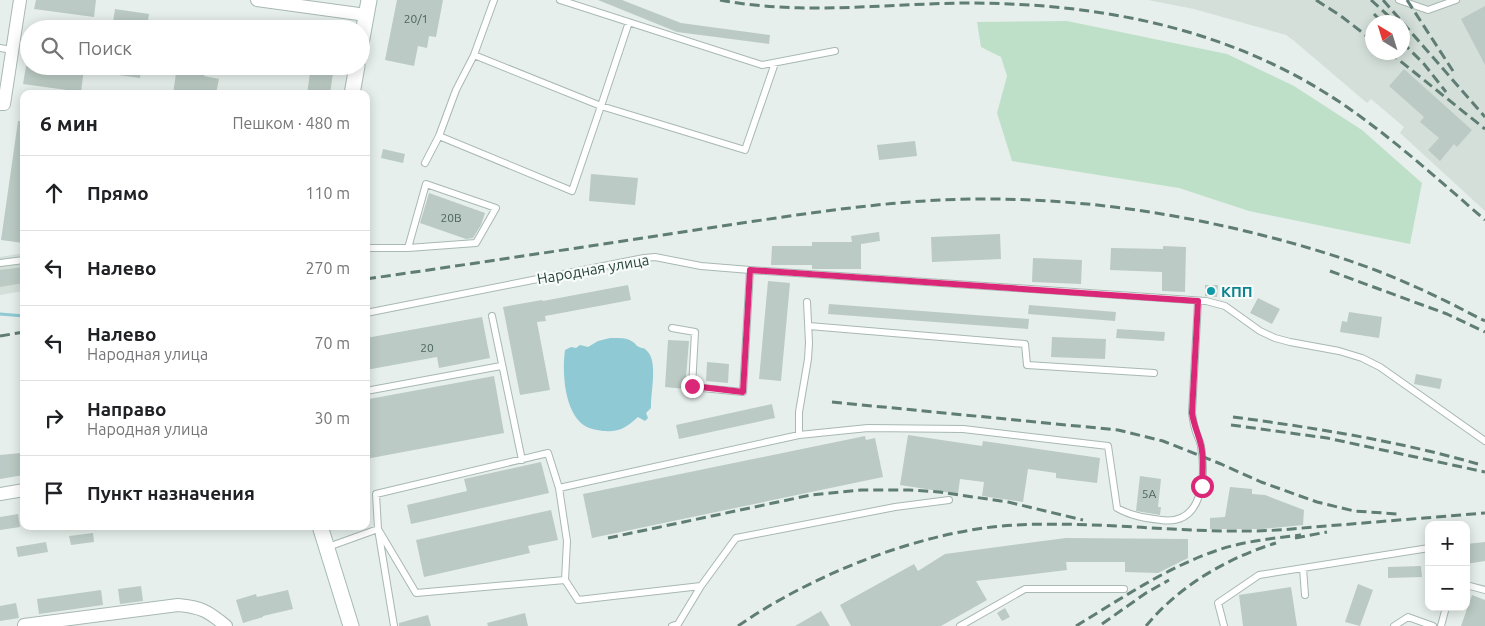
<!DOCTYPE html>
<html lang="ru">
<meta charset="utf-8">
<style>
:root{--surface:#fff;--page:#f2f2f2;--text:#202124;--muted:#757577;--line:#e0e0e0}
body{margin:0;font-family:Ubuntu,sans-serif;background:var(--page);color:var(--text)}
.controls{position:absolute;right:15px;bottom:15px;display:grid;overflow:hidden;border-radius:10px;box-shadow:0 2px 12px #0003}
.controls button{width:45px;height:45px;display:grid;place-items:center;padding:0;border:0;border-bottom:1px solid var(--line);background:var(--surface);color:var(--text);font:25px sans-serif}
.compass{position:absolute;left:1365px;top:15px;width:45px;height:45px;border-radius:50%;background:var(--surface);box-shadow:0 2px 12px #0003;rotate:322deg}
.stop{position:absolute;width:15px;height:15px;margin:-11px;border:4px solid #db2777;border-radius:50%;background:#fff}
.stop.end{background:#db2777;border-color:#fff;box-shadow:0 1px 5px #0008}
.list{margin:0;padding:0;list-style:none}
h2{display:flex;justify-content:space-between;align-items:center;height:65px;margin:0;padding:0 20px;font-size:21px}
h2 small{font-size:16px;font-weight:400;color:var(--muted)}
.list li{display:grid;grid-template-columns:32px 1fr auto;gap:15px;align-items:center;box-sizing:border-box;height:75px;padding:0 20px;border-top:1px solid var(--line)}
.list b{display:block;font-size:19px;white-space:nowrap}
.list p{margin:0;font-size:16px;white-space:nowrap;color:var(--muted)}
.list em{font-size:16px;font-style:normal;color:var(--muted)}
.icon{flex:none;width:28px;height:28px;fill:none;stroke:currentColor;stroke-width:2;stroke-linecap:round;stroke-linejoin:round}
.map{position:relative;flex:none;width:1485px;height:626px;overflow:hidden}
.search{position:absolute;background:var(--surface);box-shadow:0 2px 12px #0003;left:20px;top:20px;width:350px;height:55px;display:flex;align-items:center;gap:12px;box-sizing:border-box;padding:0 18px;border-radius:28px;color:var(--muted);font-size:19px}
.panel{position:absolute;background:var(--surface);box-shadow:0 2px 12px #0003;left:20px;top:90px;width:350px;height:440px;border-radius:10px}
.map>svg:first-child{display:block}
</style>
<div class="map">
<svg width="1485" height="626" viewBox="0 0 1485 626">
<rect width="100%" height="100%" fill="#e6efeb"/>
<path fill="#d4dfda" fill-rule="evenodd" d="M1148,0H1485V211L1400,133L1404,127L1371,99L1367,103L1293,40L1286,35L1194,9ZM1372,22H1402V52H1372Z
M24,253V291L0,295V257Z"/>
<path fill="#bfe0c8" d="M1067,21L1227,54L1294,86L1362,130L1422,183L1410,244L1249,211L1179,188L1012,161L997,113L1007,76L1001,57L981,47L977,22Z"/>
<path fill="#8ec9d4" d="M610,338C618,338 627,337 633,342C637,345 635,345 639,347C643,349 643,347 646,350C659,360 650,393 651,408L646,413L648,418L645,421L638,417C625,428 621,432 603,431C597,430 590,429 585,426C564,413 562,371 565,350L571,347L576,348L580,345L588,347L598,341Z"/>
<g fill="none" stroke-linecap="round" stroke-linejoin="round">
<path stroke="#8ec9d4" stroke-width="3" d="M0,314L24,316"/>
</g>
<path fill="#bbcac4" d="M36,0H96L94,17L34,9Z
M397,0H443L436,37L429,36L427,48L418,46L414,66L385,60Z
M598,0H622L681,23L770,35L769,44L677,32Z
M1485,6V65L1461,19Z
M115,9L149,14L147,27L140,26L139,29H112Z
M26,66H67L84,69L81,92L23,84Z
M97,66H141L140,78L97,72Z
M195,66H206L204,76L219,79L216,94H173L176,73L194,75Z
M311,66H334L330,94H307Z
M1404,69L1472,130L1457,147L1454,144L1440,161L1428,150L1439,138L1420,122L1424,117L1389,86Z
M18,121H24L23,243L1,240Z
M915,141L917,156L879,160L877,145Z
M383,149L405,154L403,163L381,158Z
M591,174L638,178L635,205L589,201Z
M429,193L485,213L481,225L473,238L466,239L420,223Z
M879,232L880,241L861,244V269H812V265H771L772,246H812V242H852L851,236Z
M1000,234L1001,259L932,262L931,237Z
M1163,246L1186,247L1185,292L1162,291V272L1110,270L1111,248L1163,249Z
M1033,258L1082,260L1081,284L1032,282Z
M24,267V283L0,287V270Z
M768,281L790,283L781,381L759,379Z
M628,285L631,300L545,316L546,321L537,322L550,390L520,395L503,307L542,300L543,301Z
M1205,285H1218L1217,297L1205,296Z
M1258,298L1280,309L1272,324L1250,313Z
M829,304L1029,319L1028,329L828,314Z
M1029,305L1116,312L1115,321L1028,314Z
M1349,312L1382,317L1379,338L1340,332L1342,321L1347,322Z
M482,317L490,358L439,368L437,357L366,370V338Z
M1117,329L1165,332L1164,341L1116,338Z
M1052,337L1106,339L1105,359L1051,357Z
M668,340L689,341L685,389L665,387Z
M707,362L729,364L728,383L706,381Z
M1416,374L1442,379L1440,389L1414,384Z
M494,376L504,433L366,459V408H370L369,399Z
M772,404L775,418L679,439L676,425Z
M908,435L982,446L983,441L1100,458L1097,483L1056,478V473L1028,469L1023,502L982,496L984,482L960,479L958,494L900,485Z
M865,436L866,440L875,438L883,477L592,538L583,494Z
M21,453L22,457H24V475L0,479V455Z
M541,462L549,493L411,524L407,505L467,491L464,479Z
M1140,476L1161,479L1158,507H1161L1160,515L1136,511Z
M1230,487L1252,489V494L1265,495L1304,510L1303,525L1263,529H1210V518L1225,517Z
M551,510L558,540L528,546L530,553L424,577L416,540Z
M18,514L20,527L0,530V517Z
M93,533L94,542L71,545L69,536Z
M1066,538L1188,539V558L1158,573L1125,572V562H1066L1067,570L976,581L987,600L941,626H851L840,605L914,564L918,571L945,554Z
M46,542L48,552L18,557L16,547Z
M1485,542V561L1466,564V544Z
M1421,566L1422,577L1388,578V567Z
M1358,584L1373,590L1360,626L1345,622Z
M141,586L143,601L120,604L118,589Z
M1291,587L1297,626H1243L1239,595Z
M101,590L103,605L39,614L37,599Z
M288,590L293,609L263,616V617L243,623L236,600L256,594L257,597Z
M1472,595L1485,600V626H1461Z
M16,603L19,618L0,621V606Z
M1005,608L1010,617L1002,621L997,613Z
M821,611L830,626H795Z
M525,613L528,626H488L487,623Z
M428,615L431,626H399V623Z"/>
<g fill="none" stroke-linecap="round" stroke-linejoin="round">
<g stroke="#a8b8b2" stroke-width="8">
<path id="lane" d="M560,0L762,65L835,51
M1399,0L1428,10L1456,0
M0,48L12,50
M474,55L601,106L629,22
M439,136L572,191L601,106L745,150L775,63
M425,163L439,136L456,90L474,55L494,0
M366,248H408L476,243L496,208L426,184L408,248
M0,263L24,260
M750,270L1206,301L1225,306L1260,331L1275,338L1290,342L1339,351L1362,358L1380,367L1485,441
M366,313L644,258L655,257L701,266L750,270L743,392L692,387L695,332L672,328
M492,316L522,460
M809,326L1025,344L1027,365L1154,373
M366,391L501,366
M799,435V412L808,359L809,343L807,302
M559,488L567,541L565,580
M328,547L378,529L416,593L565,580L578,600L701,586L736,538L895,507L949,500
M1303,568L1305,595
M1466,585L1485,590
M394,626L378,529L376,494L548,453L559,488L799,435L868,428L963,429L1108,446L1117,508C1131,516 1145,518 1161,520C1203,526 1206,477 1201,446C1200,440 1196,434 1195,428C1193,423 1193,418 1192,413L1198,301
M672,626L678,624L701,586
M960,626L1025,589H1124
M1224,626L1218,603L1259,575L1429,548
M1394,626L1408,617L1433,626
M1441,626L1446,607"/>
</g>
<g stroke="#a8b8b2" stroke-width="14">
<path id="street" d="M257,0L366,15
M0,104H4L20,0
M0,494L24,490
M24,625L178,605C201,607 208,611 226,626"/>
</g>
<g stroke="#a4bbb3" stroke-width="17">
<path id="secondary" d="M361,44L369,0
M352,94L357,66
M320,526L351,626"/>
</g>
<use href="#lane" stroke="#fff" stroke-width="6"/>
<use href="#street" stroke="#fff" stroke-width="12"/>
<use href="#secondary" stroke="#fff" stroke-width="15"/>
<path stroke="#5f7d75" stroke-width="3" stroke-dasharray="10 5" stroke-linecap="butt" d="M720,0C804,16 889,3 973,3C1106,4 1236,30 1347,107C1396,141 1440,181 1485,220
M1316,0L1341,16L1372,40
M1371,0L1393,20
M1383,0L1485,117
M1407,0L1453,71
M1374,14L1382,22
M1402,42L1424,64L1446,92
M1389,52L1485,129
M1330,271L1447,314L1485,332
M366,279C478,263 590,246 702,229C798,215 895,198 993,199C1092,200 1182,214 1277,239C1325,252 1373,267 1418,288C1441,298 1463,310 1485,321
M0,336L24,332
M832,402L1118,430L1163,441L1221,464L1261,482L1317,502L1354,511L1398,514
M1233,417C1316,428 1398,441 1478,464
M1231,425L1327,438L1485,472
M608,538L811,495L862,490H909L939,492L1008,502L1083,520
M1295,538L1327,532
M1102,624L1146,593L1169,580
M738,626C813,574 923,530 1015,525C1093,521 1172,532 1250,531C1280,531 1309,527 1339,525C1387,521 1436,517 1485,513
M1076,626C1122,598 1169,566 1221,549C1247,541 1274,538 1301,535
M1146,626C1179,586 1227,558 1276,543"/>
</g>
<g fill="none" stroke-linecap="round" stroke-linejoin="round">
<path stroke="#db2777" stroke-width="6" d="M692,386L743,392L750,270L1198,301L1192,413C1194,426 1198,433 1201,445C1204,458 1203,472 1202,486"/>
</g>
<circle fill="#0f9aa8" stroke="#f7fbf9" stroke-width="2" cx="1211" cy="291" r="5"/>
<g text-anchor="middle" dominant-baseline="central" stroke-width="4.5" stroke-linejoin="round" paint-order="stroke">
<g font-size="12" fill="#4a645c">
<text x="416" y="18">20/1</text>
<text x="451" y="217">20В</text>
<text x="427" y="347">20</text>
<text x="1149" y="493">5А</text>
</g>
<g font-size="15" fill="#24423a" stroke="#f7fbf9">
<text transform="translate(593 269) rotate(-10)">Народная улица</text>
</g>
<g font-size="15" font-weight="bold" fill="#0d838f" stroke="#f7fbf9" text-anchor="start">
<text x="1221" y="291">КПП</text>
</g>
</g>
</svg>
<div class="controls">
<button>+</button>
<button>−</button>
</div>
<svg class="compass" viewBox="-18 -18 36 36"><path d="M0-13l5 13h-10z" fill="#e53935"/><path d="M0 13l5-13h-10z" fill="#757577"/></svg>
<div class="stop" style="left:1202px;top:486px"></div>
<div class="stop end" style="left:692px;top:386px"></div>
<div class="search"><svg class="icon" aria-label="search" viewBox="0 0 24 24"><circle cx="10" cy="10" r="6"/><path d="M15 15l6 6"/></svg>Поиск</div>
<section class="panel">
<h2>6 мин<small>Пешком · 480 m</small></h2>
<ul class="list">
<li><svg class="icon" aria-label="ahead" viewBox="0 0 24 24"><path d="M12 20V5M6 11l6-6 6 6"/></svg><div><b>Прямо</b></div><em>110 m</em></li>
<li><svg class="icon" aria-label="left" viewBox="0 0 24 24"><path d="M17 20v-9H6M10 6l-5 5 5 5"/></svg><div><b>Налево</b></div><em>270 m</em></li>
<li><svg class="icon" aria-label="left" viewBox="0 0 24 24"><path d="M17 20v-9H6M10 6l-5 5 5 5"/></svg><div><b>Налево</b><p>Народная улица</p></div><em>70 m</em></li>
<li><svg class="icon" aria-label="right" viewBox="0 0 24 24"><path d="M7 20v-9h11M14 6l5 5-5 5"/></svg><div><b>Направо</b><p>Народная улица</p></div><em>30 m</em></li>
<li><svg class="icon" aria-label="arrive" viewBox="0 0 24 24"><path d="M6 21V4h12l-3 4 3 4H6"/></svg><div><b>Пункт назначения</b></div></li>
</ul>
</section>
</div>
